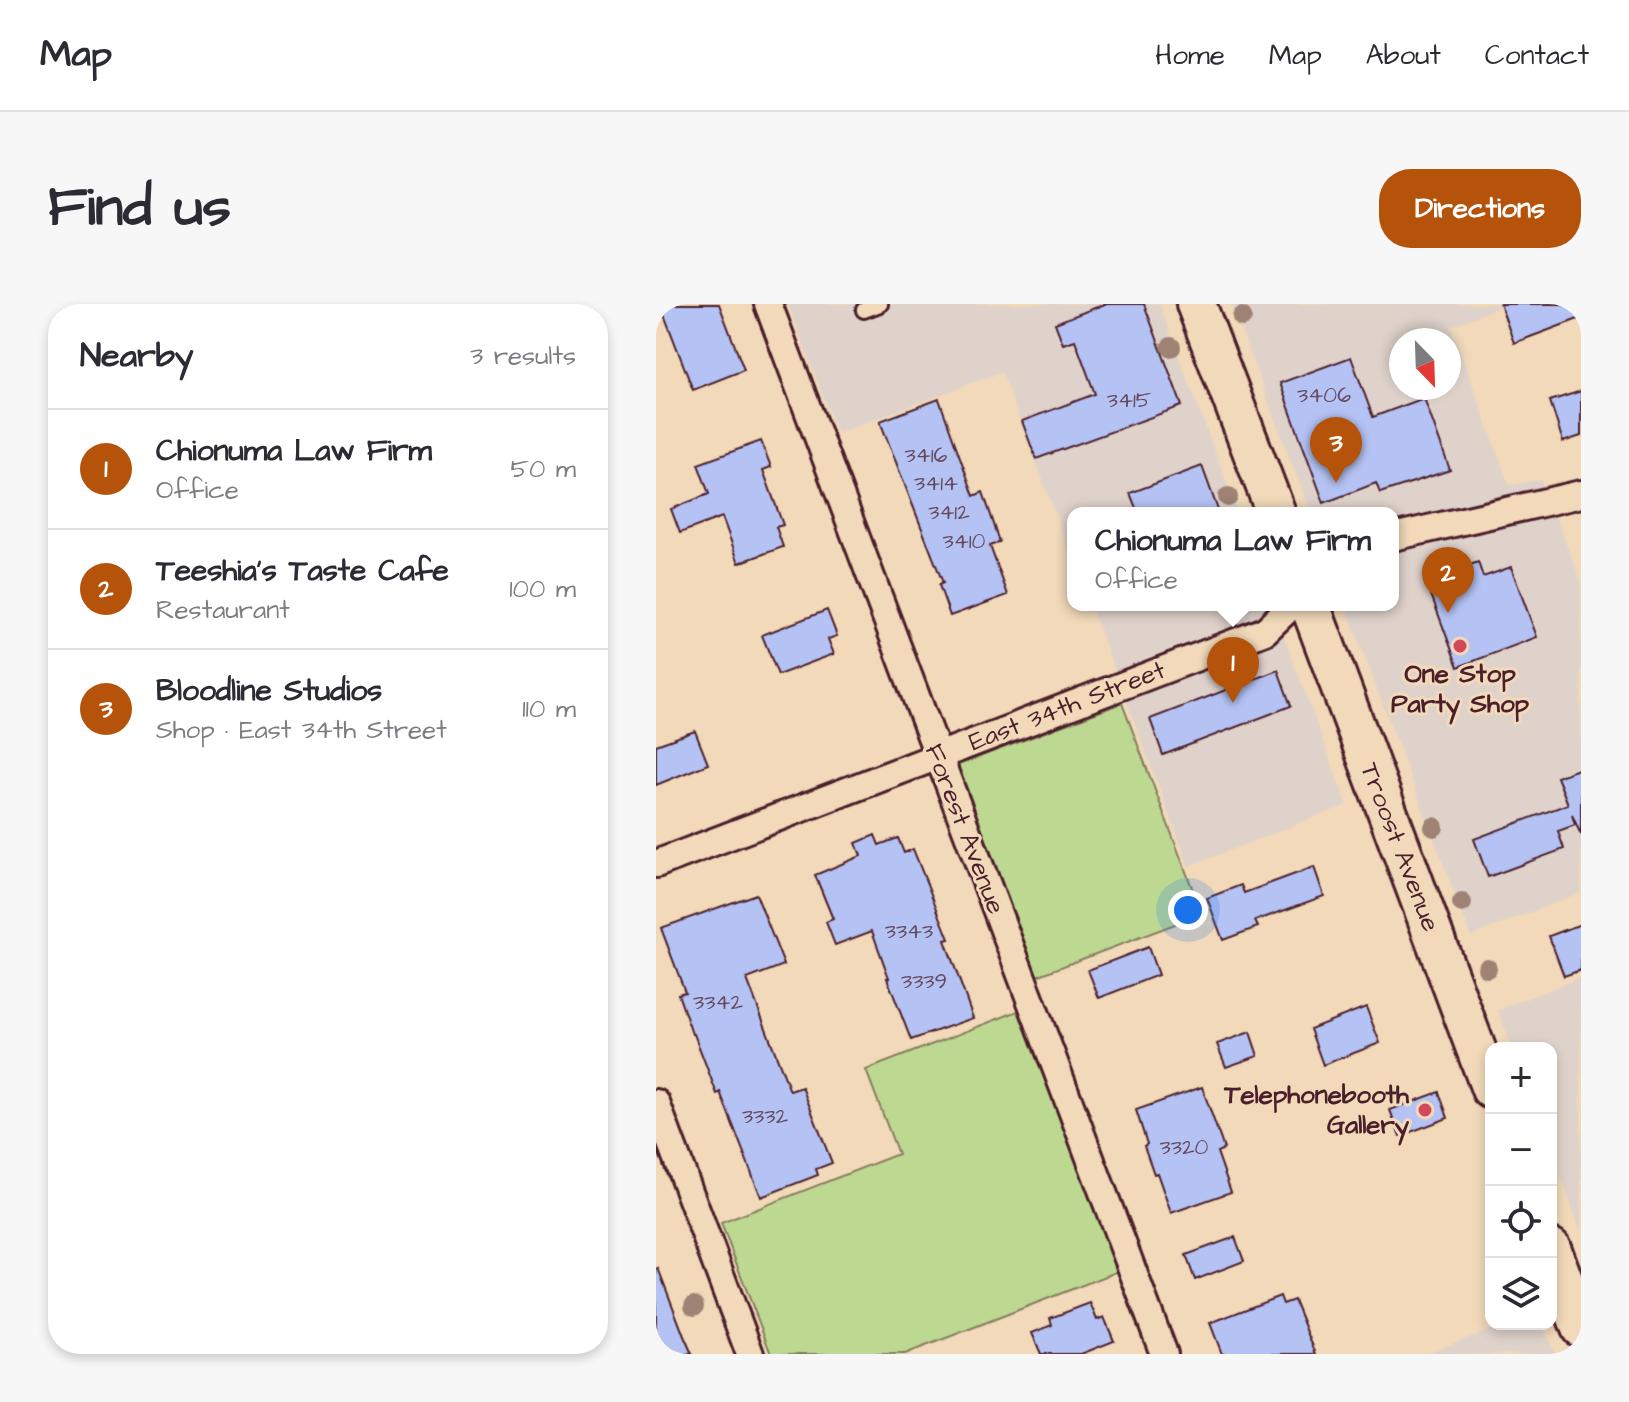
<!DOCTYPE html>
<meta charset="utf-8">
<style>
:root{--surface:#fff;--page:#f7f7f7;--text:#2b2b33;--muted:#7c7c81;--line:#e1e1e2;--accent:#b45309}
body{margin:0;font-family:"Architects Daughter",sans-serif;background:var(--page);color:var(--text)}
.controls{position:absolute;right:24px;bottom:24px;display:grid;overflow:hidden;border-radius:16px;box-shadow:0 4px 12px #0003}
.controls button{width:72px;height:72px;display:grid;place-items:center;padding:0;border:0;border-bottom:2px solid var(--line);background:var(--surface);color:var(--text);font:40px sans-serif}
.compass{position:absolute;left:733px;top:24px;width:72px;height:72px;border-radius:50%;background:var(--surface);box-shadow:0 4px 12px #0003;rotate:157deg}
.you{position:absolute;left:532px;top:606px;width:28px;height:28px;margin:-20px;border:6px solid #fff;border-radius:50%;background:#1a73e8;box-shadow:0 0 0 12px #1a73e833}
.badge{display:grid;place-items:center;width:52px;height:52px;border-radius:50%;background:var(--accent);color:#fff;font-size:26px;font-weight:700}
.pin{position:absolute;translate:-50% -66px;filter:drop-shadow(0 2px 4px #0008)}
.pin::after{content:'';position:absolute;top:42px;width:28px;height:24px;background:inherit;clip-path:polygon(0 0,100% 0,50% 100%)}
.popup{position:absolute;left:411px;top:203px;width:332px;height:104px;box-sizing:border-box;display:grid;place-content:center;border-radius:16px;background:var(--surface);filter:drop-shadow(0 2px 6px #0005);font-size:26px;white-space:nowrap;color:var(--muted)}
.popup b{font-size:30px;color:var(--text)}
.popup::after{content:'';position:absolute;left:50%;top:100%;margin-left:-16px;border:16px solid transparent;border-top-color:var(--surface)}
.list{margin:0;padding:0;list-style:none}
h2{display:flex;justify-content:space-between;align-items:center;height:104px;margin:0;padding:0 32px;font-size:34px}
h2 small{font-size:26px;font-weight:400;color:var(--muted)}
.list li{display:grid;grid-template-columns:52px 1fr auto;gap:24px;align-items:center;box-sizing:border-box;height:120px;padding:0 32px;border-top:2px solid var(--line)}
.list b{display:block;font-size:30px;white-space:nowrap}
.list p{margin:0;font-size:26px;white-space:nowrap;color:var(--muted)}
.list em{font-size:26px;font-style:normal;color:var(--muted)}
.icon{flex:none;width:44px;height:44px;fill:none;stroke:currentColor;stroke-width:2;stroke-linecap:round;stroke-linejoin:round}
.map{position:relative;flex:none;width:925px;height:1050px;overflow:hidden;border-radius:32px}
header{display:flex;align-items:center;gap:48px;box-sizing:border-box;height:112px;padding:0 40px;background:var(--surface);border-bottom:2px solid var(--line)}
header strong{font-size:38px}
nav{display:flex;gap:44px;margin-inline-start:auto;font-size:28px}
.intro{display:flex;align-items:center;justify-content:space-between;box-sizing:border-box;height:192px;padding:0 48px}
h1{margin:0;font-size:56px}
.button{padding:20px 36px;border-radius:32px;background:var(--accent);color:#fff;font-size:28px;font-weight:700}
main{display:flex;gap:48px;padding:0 48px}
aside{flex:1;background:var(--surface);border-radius:32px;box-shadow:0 4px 12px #0003}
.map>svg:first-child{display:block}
</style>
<header>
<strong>Map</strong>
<nav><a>Home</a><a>Map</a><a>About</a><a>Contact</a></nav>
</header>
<div class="intro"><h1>Find us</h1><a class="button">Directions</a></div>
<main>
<aside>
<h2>Nearby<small>3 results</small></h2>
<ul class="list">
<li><span class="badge">1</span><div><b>Chionuma Law Firm</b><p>Office</p></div><em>50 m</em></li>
<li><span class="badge">2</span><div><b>Teeshia's Taste Cafe</b><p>Restaurant</p></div><em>100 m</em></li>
<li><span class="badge">3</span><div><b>Bloodline Studios</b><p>Shop · East 34th Street</p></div><em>110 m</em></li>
</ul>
</aside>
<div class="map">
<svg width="925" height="1050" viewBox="0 0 925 1050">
<rect width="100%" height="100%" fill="#f1d9b9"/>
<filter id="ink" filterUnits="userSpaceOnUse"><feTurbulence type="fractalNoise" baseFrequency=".0125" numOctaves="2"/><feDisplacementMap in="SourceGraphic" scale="16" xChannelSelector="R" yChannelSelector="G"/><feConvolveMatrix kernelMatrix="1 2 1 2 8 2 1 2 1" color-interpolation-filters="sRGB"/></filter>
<g filter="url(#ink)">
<path fill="#dfd2cb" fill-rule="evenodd" d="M132,0H503L582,209H417V256L346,68L181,129Z
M575,0H851L795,22L853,181L885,176L925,278V588L815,632L689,301H737V209H655ZM745,36H793V84H745Z
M434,301H616L691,501L533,562Z
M925,673V927L895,847V744H856L842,706Z
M850,1020H887L899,1050H769Z"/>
<path fill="#bdd991" stroke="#847c5e" stroke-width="2" d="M466,399L546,610L381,672L302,461Z
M362,707L463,967L249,1050H115L65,919L242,850L210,766Z"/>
<path fill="#b5c3f4" stroke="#4a1f2b" stroke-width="2" d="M4,0H63L88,66L37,86Z
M449,0H488L526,102L380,155L366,117L439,90L419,36L407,40L399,19Z
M844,0H925V14L858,39Z
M695,53L717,113L768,94L794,166L724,189L720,179L668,199L624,79Z
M925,87V132L907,138L894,97Z
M283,95L318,192L327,188L344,238L334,242L352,291L294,312L283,281L287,279L224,117Z
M105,137L115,163L107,166L127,221L120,223L127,243L83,259L66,213L24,229L15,205L53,190L42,160Z
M546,162L563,209H482L474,189Z
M822,258L827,273L855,263L881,333L802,363L770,277Z
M171,306L181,332L172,335L178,350L122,371L106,331Z
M622,366L635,402L507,451L494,415Z
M39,427L52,460L0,481V441Z
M925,464V531L916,511L919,521L902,527L908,545L832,573L818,535L912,500L901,473Z
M219,531L223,541L242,534L248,549L257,545L293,635L289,636L317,714L255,736L231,674H233L216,627L179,641L170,618L177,615L159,571L205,552L200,539Z
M658,563L668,592L599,617L602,623L567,636L551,594L585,581L588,589Z
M100,590L128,661L91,675L134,787L146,783L176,859L160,865L162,871L105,893L64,788L61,790L38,730H36L22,690L29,688L5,624Z
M925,620V666L908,672L893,632Z
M492,643L502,671L443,694L432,666Z
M710,703L724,739L667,761L654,725Z
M594,728L602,752L570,763L561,740Z
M546,783L568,845L561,848L575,888L515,909L501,869L498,870L488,842L491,840L480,806Z
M783,788L792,814L744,832L734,806Z
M579,933L588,957L539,976L530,951Z
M2,964L28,1032L36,1050H0V965Z
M624,992L627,1000L638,996L660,1050H566L554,1019Z
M434,999L441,1016L448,1013L458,1037L425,1050H385L376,1029L396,1021L394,1014Z"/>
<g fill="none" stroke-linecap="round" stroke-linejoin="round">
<g stroke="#4a1f2b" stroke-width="20">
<path id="service" d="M208,6L224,0"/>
</g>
<g stroke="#4a1f2b" stroke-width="32">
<path id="minor" d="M112,0L508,1050
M737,233L925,190
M0,560L609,327L636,301
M0,799L94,1050"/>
</g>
<g stroke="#4a1f2b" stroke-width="44">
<path id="secondary" d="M540,0L620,209
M654,301L835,785
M895,944L925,1024"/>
</g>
<use href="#service" stroke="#f1d9b9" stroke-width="14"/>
<use href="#minor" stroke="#f1d9b9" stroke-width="26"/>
<use href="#secondary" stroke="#f1d9b9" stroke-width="38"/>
</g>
<g fill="#9e8273">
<circle cx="586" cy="13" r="10"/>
<circle cx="515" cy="43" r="10"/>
<circle cx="572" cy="193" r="10"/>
<circle cx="778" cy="523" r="10"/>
<circle cx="806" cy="599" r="10"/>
<circle cx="831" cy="664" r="10"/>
<circle cx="38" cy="1002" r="10"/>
</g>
</g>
<g fill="#d1495b" stroke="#f1d9b9" stroke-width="3">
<circle cx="804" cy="342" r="8"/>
<circle cx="769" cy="806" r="8"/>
</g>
<g text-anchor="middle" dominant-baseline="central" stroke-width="6" stroke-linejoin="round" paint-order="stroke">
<g font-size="22" fill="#65485d">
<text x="668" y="91">3406</text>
<text x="473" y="96">3415</text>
<text x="270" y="151">3416</text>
<text x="280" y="179">3414</text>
<text x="293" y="208">3412</text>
<text x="308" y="237">3410</text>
<text x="253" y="627">3343</text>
<text x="268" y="677">3339</text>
<text x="62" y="698">3342</text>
<text x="109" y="812">3332</text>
<text x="528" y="843">3320</text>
</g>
<g font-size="26" font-weight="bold" fill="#4a1f2b" stroke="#f1d9b9">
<text x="804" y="370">One Stop<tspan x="804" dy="30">Party Shop</tspan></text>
<text x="753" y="791" text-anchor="end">Telephonebooth<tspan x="753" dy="30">Gallery</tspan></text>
</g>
<g font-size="26" fill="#4a1f2b" stroke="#f1d9b9">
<text transform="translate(411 402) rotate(-21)">East 34th Street</text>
<text transform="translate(309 525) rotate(69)">Forest Avenue</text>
<text transform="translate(744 543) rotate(69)">Troost Avenue</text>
</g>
</g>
</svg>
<div class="controls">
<button>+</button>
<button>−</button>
<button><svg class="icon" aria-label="locate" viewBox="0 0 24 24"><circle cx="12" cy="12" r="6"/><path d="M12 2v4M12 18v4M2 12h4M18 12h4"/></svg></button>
<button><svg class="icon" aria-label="layers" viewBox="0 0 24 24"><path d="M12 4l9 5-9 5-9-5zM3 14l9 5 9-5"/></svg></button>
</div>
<svg class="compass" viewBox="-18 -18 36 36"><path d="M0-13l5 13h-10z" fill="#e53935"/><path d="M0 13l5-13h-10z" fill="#7c7c81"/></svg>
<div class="you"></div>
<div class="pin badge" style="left:577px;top:399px">1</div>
<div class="popup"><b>Chionuma Law Firm</b>Office</div>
<div class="pin badge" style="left:792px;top:309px">2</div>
<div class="pin badge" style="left:680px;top:179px">3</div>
</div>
</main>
